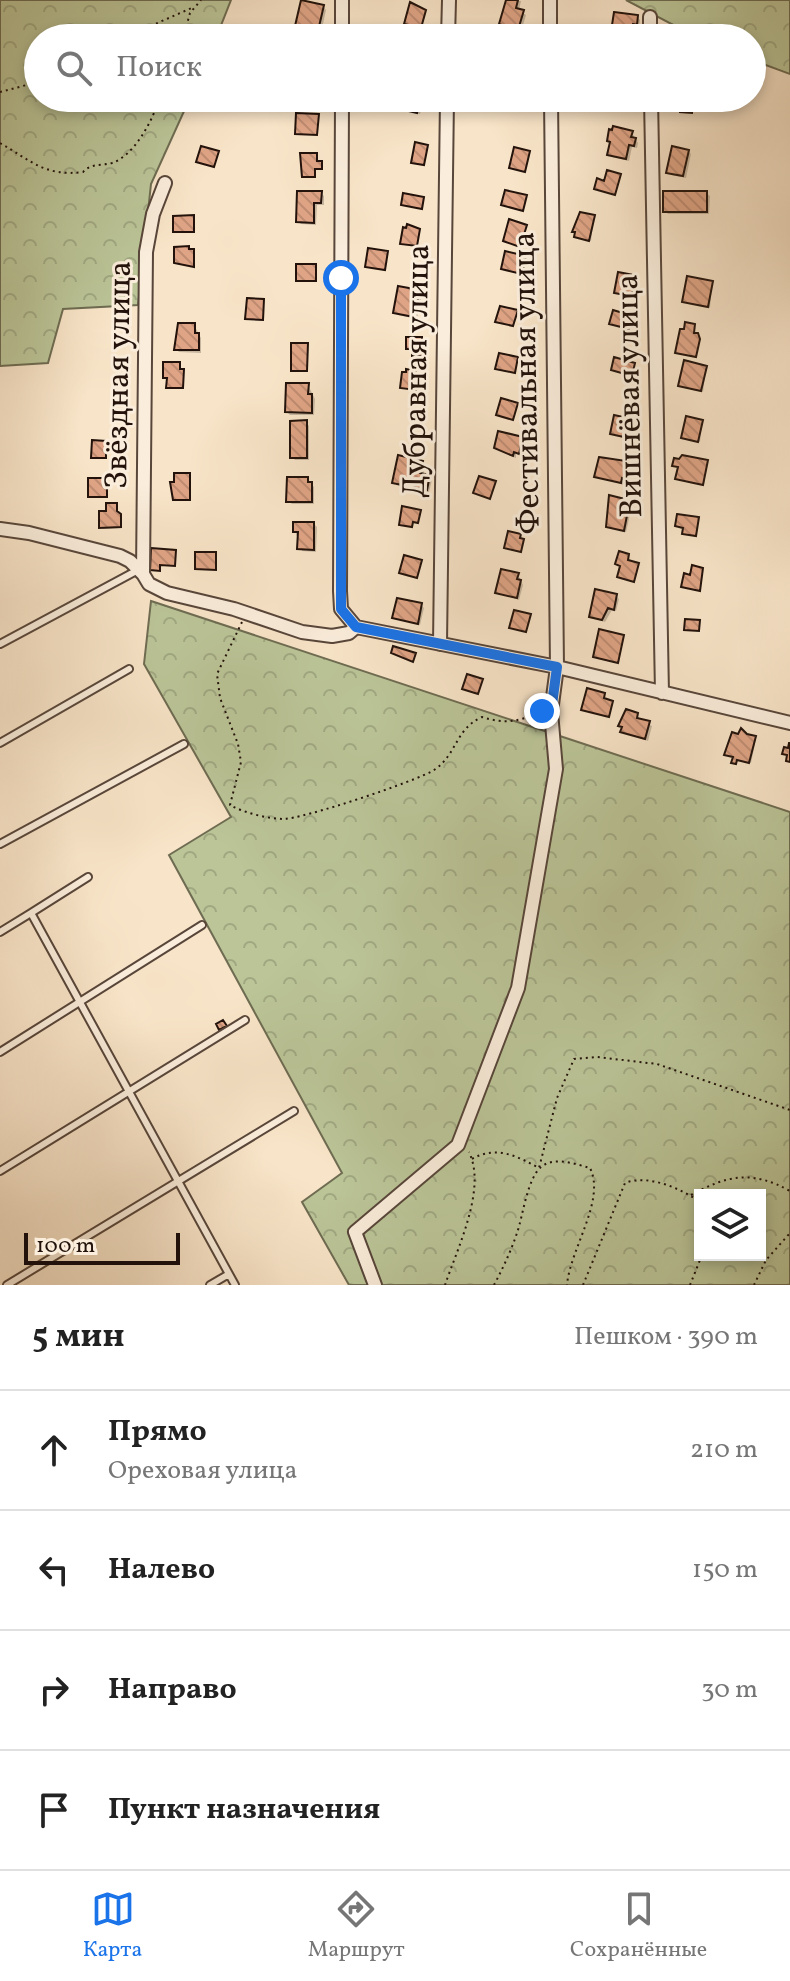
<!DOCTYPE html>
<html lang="ru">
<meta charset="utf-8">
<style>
:root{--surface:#fff;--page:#f2f2f2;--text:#222;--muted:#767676;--line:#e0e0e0;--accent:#1a73e8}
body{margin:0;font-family:Vollkorn,serif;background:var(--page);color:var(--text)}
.controls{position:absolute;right:24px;bottom:24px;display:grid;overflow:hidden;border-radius:0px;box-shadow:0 4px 12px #0003}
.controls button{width:72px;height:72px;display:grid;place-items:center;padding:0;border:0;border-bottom:2px solid var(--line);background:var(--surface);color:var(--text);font:40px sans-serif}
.scale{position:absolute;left:24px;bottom:20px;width:156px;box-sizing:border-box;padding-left:8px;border:4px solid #22120b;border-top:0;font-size:22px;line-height:28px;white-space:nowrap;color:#22120b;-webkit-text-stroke:6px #faeddb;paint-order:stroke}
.stop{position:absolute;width:24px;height:24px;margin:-18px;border:6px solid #1a73e8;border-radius:50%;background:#fff}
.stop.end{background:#1a73e8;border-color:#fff;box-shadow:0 2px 8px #0008}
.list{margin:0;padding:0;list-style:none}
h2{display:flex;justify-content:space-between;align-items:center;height:104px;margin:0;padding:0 32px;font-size:34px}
h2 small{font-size:26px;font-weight:400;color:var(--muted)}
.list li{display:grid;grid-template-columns:52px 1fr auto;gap:24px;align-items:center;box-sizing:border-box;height:120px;padding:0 32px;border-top:2px solid var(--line)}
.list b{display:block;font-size:30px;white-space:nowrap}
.list p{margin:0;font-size:26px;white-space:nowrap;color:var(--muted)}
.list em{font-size:26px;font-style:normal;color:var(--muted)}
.icon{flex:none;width:44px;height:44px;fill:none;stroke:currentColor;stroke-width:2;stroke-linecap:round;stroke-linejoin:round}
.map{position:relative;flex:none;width:790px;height:1285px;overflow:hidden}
.search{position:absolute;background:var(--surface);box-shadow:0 4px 12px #0003;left:24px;right:24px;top:24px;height:88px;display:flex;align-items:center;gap:20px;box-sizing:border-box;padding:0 28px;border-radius:44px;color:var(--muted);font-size:30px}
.sheet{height:584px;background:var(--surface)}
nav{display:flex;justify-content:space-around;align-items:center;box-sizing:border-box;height:112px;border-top:2px solid var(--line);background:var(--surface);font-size:22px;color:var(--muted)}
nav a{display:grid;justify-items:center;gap:4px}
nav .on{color:var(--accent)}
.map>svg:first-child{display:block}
</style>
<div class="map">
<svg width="790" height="1285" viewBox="0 0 790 1285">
<defs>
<pattern id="forest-crowns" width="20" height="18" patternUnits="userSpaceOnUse" patternTransform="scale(2)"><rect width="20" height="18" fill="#bbc598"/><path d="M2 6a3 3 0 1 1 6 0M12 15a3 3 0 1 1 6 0" fill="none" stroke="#a0a882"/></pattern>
<pattern id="building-back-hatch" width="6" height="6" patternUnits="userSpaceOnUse" patternTransform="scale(2)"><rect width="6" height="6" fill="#dfa485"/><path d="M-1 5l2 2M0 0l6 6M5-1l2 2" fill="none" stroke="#bf8c72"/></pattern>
</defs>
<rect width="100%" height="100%" fill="#f8e4c8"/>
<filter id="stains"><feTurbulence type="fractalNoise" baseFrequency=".0025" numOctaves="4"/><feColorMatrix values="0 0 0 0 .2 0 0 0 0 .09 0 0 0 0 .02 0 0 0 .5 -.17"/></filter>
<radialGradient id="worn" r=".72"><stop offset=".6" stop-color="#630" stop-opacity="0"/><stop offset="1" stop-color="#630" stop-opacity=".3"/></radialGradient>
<path fill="url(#forest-crowns)" stroke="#6e6c52" stroke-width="2" fill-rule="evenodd" d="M0,0H231L216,38H38V98H190L151,184L138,305L63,309L48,363L0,366Z
M626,0H790V74L752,60V38H698Z
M151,601L790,812V1285H349L302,1202L342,1173L169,855L231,817L144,664ZM700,1195H760V1255H700Z"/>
<path fill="#0003" d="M508,0L521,1L519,10L526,15L521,32L501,24Z
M323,6L326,10L321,33L297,25Z
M615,14L637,17L640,20L639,27L635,26L634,37L612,38Z
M400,98H423L420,114L401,110L398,107Z
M632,133L638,143L637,148L632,147L629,161L612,157L609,154Z
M688,151L691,154L686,178L671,175L668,172Z
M321,193L324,196V205H317L316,225L301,224L298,221Z
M706,193L710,196L709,214H668L665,211Z
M594,217L591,241L578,238L574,231Z
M633,276L636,287L632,297L618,294L616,292Z
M712,283L710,308L684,302Z
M419,292L422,295L417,319L398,315L395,312Z
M263,301L264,321L249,320L248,318Z
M194,325L201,338V353L179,352L176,349Z
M706,368L703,392L680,385Z
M308,385L315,399L314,415H290L287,412Z
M702,421L700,442L683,437Z
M306,422L309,426V460H295L292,457Z
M522,439L525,442L522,456L516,454V458L504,453Z
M422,462L425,465L423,475L432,480L429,492L397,485L394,482Z
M707,462L704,485L679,480L680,467H676Z
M632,464L635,467L633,477L630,476L629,480L625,479L624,485L597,476Z
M189,475L191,501H177L175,484Z
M307,479L314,487V504H292L288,501Z
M624,500L631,510L626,532L608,526Z
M116,505L118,514L122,517V528L103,529L101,527L108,513Z
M314,524L317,527L316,552L302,551L295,531Z
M518,575L523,585L519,600L497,592Z
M616,596L619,599L616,611L612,610L605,622L591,617Z
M421,605L424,608L420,625L395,617Z
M623,637L619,663L595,657Z
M637,714L639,720L652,726L648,741L623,732L621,726Z
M746,736L756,739L751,763L738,760L735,764L734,758L726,754Z"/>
<path fill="url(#building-back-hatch)" stroke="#22120b" stroke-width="2" d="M301,0L324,5L318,31L295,26Z
M506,0H518L516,8L524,10L518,30L499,24Z
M410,2L426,10L421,28L404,24Z
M614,12L638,15L637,25L633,24L631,35L610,38Z
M672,28L700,35V38H670Z
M398,98H420L417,113L396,108Z
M680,100L692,101V113L680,112Z
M296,113L319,114L317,135L295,134Z
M613,126L633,131L631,137L636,138L634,146L629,145L626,159L607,155L610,142L607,141L609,129L612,130Z
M415,142L428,145L424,165L411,163Z
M201,146L219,151L214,167L196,162Z
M672,146L689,150L683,176L666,173Z
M514,147L530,151L525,172L509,168Z
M300,153H317V161H322V169H315V177H302Z
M607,170L621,174L615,195L594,189L597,178L604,181Z
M505,190L527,195L523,211L501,205Z
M297,191H322L321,203H314V223L296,222Z
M663,191H707V212H663Z
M403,193L424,197L422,209L401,205Z
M580,212L595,215L589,241L574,237L575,232H572Z
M194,215V232H173V216Z
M509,219L527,225L520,247L503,241Z
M407,224L420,229L417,246L400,244L403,227L406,228Z
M189,246V249H194V267L174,263V247Z
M368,248L388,251L385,270L365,267Z
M505,251L526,256L522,274L501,269Z
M296,264H316V281H296Z
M618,272L634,275L632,283L635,284L631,296L614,293Z
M687,276L713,281L708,307L682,302Z
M398,286L420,290L414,317L393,313Z
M247,298L264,299L263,320L245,319Z
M500,306L518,310L513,326L495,322Z
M613,310L633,316L629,329L609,324Z
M685,322L695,324L694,333H698L700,339L696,357L675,353L680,329H684Z
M178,323H195V333H199V350H174Z
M406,337H422V356H412V349H406Z
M291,343H308L307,371H291Z
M499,353L518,357L515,373L495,369Z
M614,357L635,363L632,376L611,370Z
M684,360L707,366L701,391L678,386Z
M163,362H180V369H184L183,388H166L167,378H163Z
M406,369L416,371V374H419L416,390L400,388L402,372H406Z
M286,383H309L308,394H312V413L285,412Z
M501,398L518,403L513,420L496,415Z
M614,415L637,420L633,439L610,434Z
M686,416L703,420L698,442L681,438Z
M307,420V458H290V421Z
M498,431L523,437L519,454L514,452L513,456L494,448Z
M92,440L106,441V458H91Z
M398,455L423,461L420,473L430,475L427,490L392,483Z
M682,455L708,460L703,485L675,479L678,467L672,466L674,458L679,459Z
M599,457L633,462L630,475H627L626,479L622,478L621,483L594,477Z
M174,473H190V500H173L170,482H174Z
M479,476L496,481L490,499L473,493Z
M287,477H308V482H312V502H286Z
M88,478H107V497H88Z
M609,495L625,499L624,504L629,505L624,531L606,527Z
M106,503H117V511L121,514V527L99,528V511H106Z
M402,506L421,510L418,523L413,522L412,527L399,525Z
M677,514L699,517L696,536L682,534L683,528L675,526Z
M293,522H314V550L297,549L298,532H293Z
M508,531L521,534L520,538L524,539L521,552L504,548Z
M151,548L176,550L175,566L160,565V571L150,570Z
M619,551L629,554L628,560L639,563L634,582L617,577L620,566L615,564Z
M195,552H216V570L195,569Z
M404,555L422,560L417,578L399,573Z
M692,565L703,568L700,591L681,587L684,573L690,575Z
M501,569L519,573L517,579L521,580L517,598L495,593Z
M595,589L617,594L614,610L608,608L602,620L589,617Z
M397,598L422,603L418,624L392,618Z
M514,610L531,614L526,632L509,628Z
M685,619L700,620L699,631L684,630Z
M599,629L624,635L618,663L593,657Z
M393,646L416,653L413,662L391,653Z
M467,674L483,679L478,694L462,689Z
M587,688L605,693L604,698L613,701L609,717L581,710Z
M626,709L638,713L637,718L650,721L645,739L620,732L622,727L618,726Z
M741,728L747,734L756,736L749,763L737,760L736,764L731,763L733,757L724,755L732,732L738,734Z
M789,743H790V762L786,761L787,755L782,754L784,747L788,748Z
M223,1020L227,1026L219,1030L216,1024Z"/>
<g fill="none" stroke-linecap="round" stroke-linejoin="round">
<g stroke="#58463a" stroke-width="10">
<path id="lane" d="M0,644L138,570
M0,743L129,669
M0,844L184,744
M88,877L31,913L235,1285
M0,932L31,913
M0,1052L202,925
M0,1171L245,1020
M7,1285L294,1111
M210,1285L229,1274"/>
</g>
<g stroke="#58463a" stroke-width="16">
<path id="street" d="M342,0V38
M550,0V38
M650,17V38
M448,38L449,0
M342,98L340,591L341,609L356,627
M651,98L662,693
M165,183L153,214L146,252L143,574L149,584L167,593L234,609L302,632L332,636L349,633L356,627L557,667L790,723
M0,529L29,533L120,556L130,561L143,574
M440,644L447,98
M375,1285L355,1232L458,1145L518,988L556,769L551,712L557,667L551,98"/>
</g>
<path stroke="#22120b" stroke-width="2" stroke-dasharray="2 4" stroke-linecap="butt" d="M123,38L194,7
M183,38L190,13L201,0
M0,92L38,82
M0,143C30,160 45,177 83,172C91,163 101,166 112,163C134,156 154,119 159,98
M242,622L217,674L220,698L238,744L241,762L230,805C245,813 265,818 282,819C300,820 417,781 434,770C457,755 455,729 482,717C504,724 517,722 538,713
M472,1159C496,1145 517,1156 539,1168L557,1098L574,1059L597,1057L657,1064L790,1110
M691,1195C728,1175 752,1170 790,1191
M445,1285C457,1249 487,1189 469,1152
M494,1285C503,1268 511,1251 517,1233C523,1216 527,1179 541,1167C554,1156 575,1164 590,1168C606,1200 570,1249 567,1285
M583,1285L625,1183C648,1174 680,1188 700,1202
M690,1285L702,1255
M754,1285L766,1260L790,1233"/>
<use href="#lane" stroke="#faeddb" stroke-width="6"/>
<use href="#street" stroke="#faeddb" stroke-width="12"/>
</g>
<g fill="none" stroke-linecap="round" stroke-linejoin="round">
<path stroke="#1a73e8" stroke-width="10" d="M341,278V609L356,627L557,667L551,712L542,711"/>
</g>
<g text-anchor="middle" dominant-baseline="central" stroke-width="6" stroke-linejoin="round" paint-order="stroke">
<g font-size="32" fill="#22120b" stroke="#faeddb">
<text transform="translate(418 371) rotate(-89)">Дубравная улица</text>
<text transform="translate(120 375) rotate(-89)">Звёздная улица</text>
<text transform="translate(528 383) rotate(-91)">Фестивальная улица</text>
<text transform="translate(631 396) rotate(-91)">Вишнёвая улица</text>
</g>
</g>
<rect width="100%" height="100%" filter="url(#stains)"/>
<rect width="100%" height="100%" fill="url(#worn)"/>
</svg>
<div class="controls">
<button><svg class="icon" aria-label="layers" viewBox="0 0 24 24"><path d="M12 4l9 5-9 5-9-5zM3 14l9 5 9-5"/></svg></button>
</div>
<div class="scale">100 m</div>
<div class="stop" style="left:341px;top:278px"></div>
<div class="stop end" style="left:542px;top:711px"></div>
<div class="search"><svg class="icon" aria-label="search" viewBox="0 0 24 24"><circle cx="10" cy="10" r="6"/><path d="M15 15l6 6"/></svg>Поиск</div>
</div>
<section class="sheet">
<h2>5 мин<small>Пешком · 390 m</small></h2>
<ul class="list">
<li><svg class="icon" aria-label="ahead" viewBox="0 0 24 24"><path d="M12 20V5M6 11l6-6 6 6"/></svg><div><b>Прямо</b><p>Ореховая улица</p></div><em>210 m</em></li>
<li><svg class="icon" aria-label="left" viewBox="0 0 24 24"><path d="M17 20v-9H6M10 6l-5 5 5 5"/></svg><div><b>Налево</b></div><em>150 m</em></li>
<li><svg class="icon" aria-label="right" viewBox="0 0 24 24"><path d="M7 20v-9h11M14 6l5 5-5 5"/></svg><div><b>Направо</b></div><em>30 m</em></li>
<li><svg class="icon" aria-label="arrive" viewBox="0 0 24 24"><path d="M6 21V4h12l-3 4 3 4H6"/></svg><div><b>Пункт назначения</b></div></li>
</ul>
</section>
<nav>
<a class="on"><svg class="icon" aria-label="map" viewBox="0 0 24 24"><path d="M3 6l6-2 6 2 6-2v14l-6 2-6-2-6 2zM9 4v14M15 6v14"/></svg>Карта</a>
<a><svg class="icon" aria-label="directions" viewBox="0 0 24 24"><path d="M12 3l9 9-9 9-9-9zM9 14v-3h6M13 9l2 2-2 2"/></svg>Маршрут</a>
<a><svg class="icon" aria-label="saved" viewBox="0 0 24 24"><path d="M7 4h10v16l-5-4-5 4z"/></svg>Сохранённые</a>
</nav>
